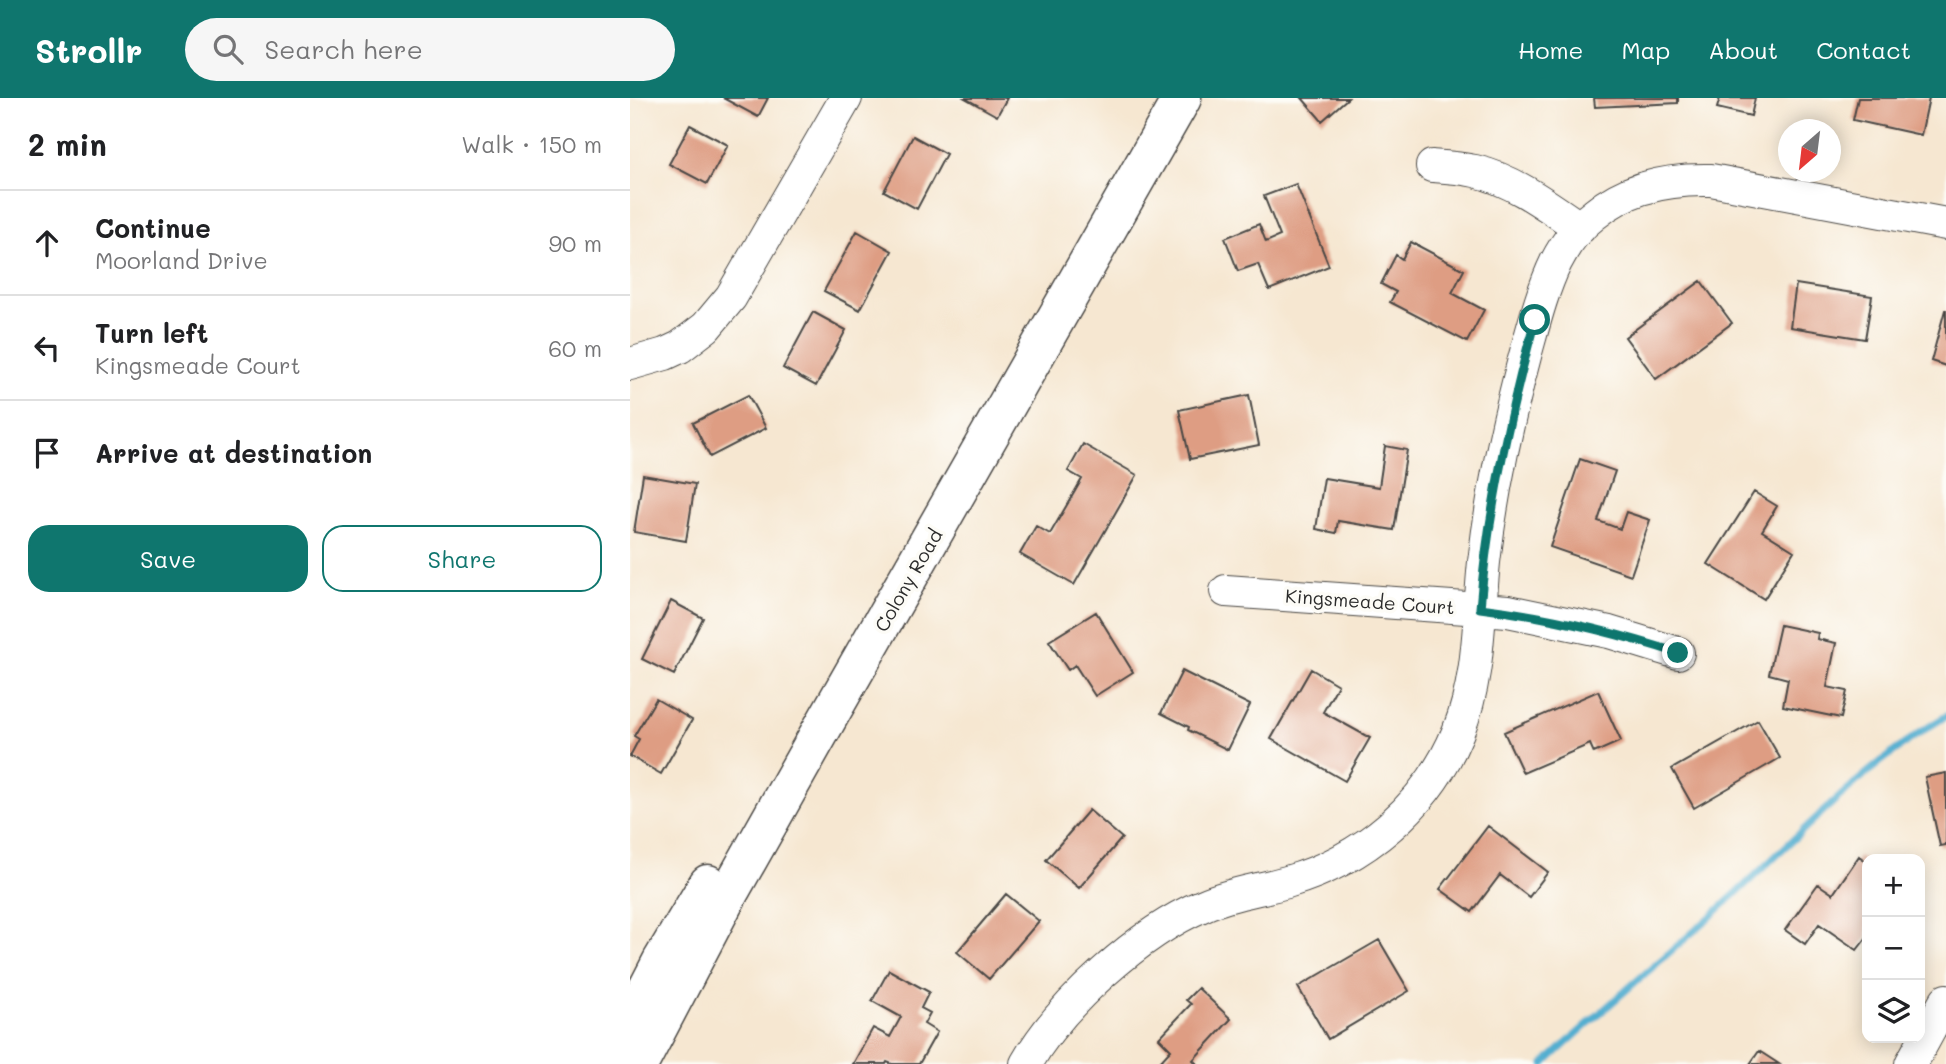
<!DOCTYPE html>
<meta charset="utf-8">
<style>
:root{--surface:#fff;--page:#f6f6f6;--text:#202124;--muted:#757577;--line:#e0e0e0;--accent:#0f766e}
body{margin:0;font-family:Mali,sans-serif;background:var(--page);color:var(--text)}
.controls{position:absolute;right:21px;bottom:21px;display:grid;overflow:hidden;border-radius:14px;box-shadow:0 4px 18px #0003}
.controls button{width:63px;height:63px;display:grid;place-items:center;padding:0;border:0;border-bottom:2px solid var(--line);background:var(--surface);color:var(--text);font:35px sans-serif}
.compass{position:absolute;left:1148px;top:21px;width:63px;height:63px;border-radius:50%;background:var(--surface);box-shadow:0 4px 18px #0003;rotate:208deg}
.stop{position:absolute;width:21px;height:21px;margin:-16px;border:5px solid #0f766e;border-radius:50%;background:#fff}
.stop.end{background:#0f766e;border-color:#fff;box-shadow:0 2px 7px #0008}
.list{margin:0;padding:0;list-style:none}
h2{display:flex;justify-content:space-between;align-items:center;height:91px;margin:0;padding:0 28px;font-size:30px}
h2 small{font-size:23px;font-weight:400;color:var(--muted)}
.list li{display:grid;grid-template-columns:46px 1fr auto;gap:21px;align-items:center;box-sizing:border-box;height:105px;padding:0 28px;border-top:2px solid var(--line)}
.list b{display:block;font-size:26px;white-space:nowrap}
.list p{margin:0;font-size:23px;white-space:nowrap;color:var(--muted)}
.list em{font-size:23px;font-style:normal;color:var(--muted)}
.actions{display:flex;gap:14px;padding:21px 28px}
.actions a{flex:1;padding:16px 0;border:2px solid var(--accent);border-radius:21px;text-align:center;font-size:24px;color:var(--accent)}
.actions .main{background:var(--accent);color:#fff}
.icon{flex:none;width:38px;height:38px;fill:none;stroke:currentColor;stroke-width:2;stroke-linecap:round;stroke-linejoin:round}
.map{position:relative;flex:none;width:1316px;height:966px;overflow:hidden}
header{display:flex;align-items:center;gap:42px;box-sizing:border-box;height:98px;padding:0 35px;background:var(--accent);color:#fff}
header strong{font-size:33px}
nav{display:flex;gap:38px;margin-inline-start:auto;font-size:24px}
.search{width:490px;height:63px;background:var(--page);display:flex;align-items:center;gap:18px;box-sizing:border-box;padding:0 24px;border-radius:38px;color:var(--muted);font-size:26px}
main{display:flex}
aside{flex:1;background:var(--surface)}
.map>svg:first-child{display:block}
</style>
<header>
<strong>Strollr</strong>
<div class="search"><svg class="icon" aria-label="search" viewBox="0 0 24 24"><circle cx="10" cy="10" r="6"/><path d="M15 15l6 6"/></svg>Search here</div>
<nav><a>Home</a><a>Map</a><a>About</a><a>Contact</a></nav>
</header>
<main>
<aside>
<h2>2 min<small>Walk · 150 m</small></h2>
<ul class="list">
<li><svg class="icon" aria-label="ahead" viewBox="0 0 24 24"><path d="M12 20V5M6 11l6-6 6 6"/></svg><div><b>Continue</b><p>Moorland Drive</p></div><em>90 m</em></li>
<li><svg class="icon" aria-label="left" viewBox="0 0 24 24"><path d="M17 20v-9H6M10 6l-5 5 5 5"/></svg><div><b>Turn left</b><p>Kingsmeade Court</p></div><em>60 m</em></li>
<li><svg class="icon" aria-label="arrive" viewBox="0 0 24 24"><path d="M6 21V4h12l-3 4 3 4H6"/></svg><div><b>Arrive at destination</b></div></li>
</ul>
<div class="actions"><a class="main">Save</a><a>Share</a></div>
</aside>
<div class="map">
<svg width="1316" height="966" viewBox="0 0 1316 966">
<rect width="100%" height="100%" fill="#fdfcf7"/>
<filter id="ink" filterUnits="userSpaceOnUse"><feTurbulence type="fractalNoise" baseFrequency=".0143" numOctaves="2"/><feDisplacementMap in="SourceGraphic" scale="14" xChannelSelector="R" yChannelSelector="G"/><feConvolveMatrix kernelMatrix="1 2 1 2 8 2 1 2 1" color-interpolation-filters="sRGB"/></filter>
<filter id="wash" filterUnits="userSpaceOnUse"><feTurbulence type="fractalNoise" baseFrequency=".00686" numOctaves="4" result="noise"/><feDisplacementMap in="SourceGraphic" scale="28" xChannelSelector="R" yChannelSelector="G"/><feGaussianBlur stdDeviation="1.57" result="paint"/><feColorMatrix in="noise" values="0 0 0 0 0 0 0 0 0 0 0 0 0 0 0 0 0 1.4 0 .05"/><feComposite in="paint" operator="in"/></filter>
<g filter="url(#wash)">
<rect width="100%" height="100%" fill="#f6e7d1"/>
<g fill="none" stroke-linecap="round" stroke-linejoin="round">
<path stroke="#52aed0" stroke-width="7" d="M914,966C971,912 1031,863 1089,811C1163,744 1230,670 1316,618"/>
</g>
<g id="blocks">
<path fill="#de9d83" d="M93,0H138L128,19Z
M335,0H377L367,18Z
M672,0H718L692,23Z
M964,0H1048V5L965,9Z
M1090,0H1125L1121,18L1087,10Z
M1228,0H1299L1291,37L1223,22Z
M60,27L98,47L77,86L39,66Z
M283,38L316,56L287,111L254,93Z
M666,86L699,168L639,192L628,166L608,173L595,140L629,126L636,144L650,138L634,98Z
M227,133L262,153L230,212L194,193Z
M781,144L834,172L822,195L854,212L837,244L760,204L766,194L751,186L766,157L772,161Z
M1071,183L1102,225L1026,281L995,239Z
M1166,186L1242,198L1235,241L1160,229Z
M1315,212H1316V268L1301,263Z
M183,214L216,232L186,288L153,270Z
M118,297L136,330L80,359L63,325Z
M619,297L629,347L560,361L549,312Z
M453,346L507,377L444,487L390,456L406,428L420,436L452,381L438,373Z
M755,348L777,352L764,432L708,423L706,435L686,431L694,380L749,389Z
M950,361L985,373L968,423L990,431L996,414L1020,422L1001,477L920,449Z
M13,377L65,386L56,443L4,434Z
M1124,394L1147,408L1132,433L1164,453L1134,501L1078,466Z
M41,503L73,520L44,577L12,561Z
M466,514L503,574L465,598L445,567L438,572L419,543Z
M1150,527L1188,535L1187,541L1206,545L1197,589L1217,593L1211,620L1153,608L1158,581L1139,576Z
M681,571L708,587L693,614L740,640L715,683L641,641Z
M552,573L620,607L598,652L558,632L559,629L531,615Z
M968,593L991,643L964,655L960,646L893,675L874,634Z
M26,601L62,622L31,676L0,658L9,641L4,638Z
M1128,622L1150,660L1064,710L1042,671Z
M1316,675V747L1310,748L1295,679Z
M459,712L492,740L449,790L416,762Z
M858,728L918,774L899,799L870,777L842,814L810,791Z
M1229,758L1237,764V839L1227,852L1189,826L1175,846L1155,832L1188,786L1203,796Z
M376,796L409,823L359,881L327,854Z
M749,842L779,893L698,941L668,889Z
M259,872L299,894L291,910L300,915L294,926L307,934L289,966H262L257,964L256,966H223L243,930L260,939L271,919L242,903Z
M568,890L601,921L563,962L567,966H528L541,952L529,940L561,906L556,902Z
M1129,953L1149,966H1120Z"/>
</g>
</g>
<g filter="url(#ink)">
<use href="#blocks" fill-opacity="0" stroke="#494744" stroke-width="2"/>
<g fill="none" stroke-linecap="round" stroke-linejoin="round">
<g stroke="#494744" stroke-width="34">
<path id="minor" d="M802,68C816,69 831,70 845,73C884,82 918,108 950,130
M0,266L35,256L50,249L76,229L101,199L216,0
M596,493L878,513L979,534L1048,555
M396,966C430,906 510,834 574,807C601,795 629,792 657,784C733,762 798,708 828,634C850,580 848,522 854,464C862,394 877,325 895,258C904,226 912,193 926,164C935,146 949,128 965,116C998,88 1039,81 1081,82L1316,126
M1281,966L1316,902"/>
</g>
<g stroke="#494744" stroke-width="41">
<path id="major" d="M0,925L32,863L78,786
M9,966L99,795L199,618L552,0"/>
</g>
<use href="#minor" stroke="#fff" stroke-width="32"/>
<use href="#major" stroke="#fff" stroke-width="38"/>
</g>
</g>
<g fill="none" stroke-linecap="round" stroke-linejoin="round" filter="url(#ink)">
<path stroke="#0f766e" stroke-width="9" d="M905,222C879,317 858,412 850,510C918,518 983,534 1048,555"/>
</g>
<g text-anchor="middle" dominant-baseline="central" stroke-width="7" stroke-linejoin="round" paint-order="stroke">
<g font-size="19" fill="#2b2b2b" stroke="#fdfcf7">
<text transform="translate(278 482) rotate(-60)">Colony Road</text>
<text transform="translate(740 503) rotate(4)">Kingsmeade Court</text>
</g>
</g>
</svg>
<div class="controls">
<button>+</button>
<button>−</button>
<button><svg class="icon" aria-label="layers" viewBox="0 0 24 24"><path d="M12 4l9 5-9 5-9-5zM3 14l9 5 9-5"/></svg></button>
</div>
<svg class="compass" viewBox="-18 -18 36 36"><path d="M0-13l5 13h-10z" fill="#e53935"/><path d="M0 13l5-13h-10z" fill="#757577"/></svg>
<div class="stop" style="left:905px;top:222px"></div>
<div class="stop end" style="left:1048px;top:555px"></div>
</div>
</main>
